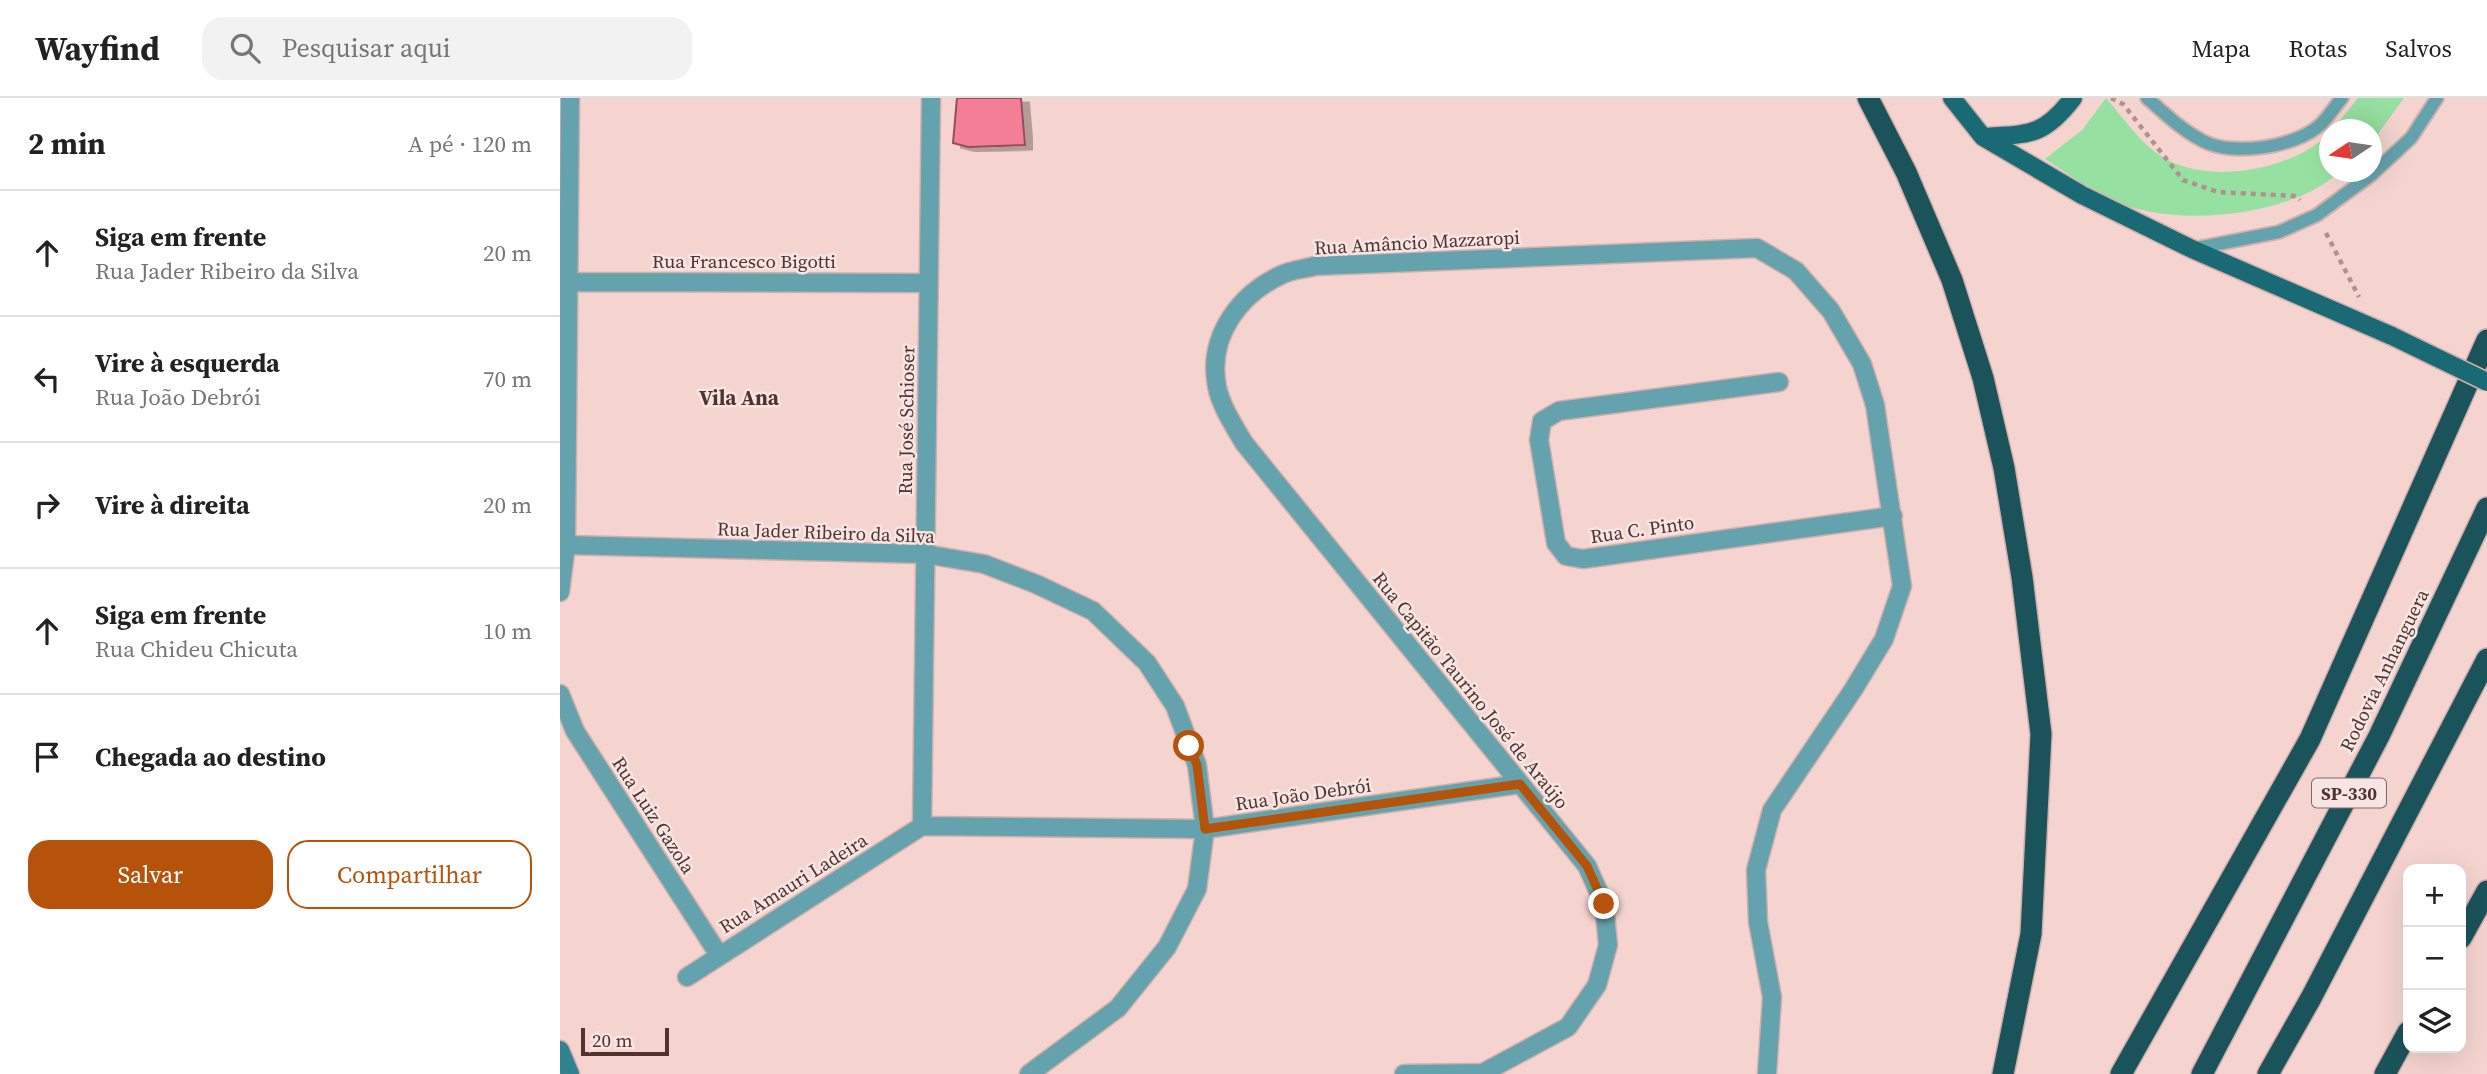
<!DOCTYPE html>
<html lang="pt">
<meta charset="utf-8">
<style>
:root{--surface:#fff;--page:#f2f2f2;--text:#222;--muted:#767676;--line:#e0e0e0;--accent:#b45309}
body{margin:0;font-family:"Source Serif 4",serif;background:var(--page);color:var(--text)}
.controls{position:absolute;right:21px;bottom:21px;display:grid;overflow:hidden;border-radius:14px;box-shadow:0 7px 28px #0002}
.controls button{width:63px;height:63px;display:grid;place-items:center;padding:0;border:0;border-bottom:2px solid var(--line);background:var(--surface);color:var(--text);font:35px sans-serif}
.compass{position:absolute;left:1759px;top:21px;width:63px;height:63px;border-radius:50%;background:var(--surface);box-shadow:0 7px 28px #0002;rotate:257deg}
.scale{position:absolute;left:21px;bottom:18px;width:88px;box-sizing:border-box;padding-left:7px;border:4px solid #51322e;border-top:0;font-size:19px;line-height:24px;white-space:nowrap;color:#51322e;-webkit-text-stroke:5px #f6e5e3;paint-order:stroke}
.stop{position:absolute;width:21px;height:21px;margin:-16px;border:5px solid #b45309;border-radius:50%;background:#fff}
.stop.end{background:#b45309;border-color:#fff;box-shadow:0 2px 7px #0008}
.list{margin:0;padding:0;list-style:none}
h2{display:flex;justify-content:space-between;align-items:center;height:91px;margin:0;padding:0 28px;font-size:30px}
h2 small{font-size:23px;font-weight:400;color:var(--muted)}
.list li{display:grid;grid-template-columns:46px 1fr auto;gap:21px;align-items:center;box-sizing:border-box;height:126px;padding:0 28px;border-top:2px solid var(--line)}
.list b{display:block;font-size:26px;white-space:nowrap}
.list p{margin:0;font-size:23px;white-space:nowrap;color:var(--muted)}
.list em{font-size:23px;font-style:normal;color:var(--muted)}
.actions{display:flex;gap:14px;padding:21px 28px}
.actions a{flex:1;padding:16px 0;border:2px solid var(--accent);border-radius:21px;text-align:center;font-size:24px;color:var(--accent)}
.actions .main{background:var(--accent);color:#fff}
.icon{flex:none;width:38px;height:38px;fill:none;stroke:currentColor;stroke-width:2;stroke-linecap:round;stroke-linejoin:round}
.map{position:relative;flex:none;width:1927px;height:976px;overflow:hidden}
header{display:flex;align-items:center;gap:42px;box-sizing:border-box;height:98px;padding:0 35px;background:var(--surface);border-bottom:2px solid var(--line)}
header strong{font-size:33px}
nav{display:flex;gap:38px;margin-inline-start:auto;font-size:24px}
.search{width:490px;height:63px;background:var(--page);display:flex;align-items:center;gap:18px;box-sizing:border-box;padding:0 24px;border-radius:21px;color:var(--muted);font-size:26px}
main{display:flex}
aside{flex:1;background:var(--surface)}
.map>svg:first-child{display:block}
</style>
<header>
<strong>Wayfind</strong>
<div class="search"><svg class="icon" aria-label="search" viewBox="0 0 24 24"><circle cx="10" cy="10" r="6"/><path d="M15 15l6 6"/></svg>Pesquisar aqui</div>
<nav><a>Mapa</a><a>Rotas</a><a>Salvos</a></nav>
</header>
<main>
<aside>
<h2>2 min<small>A pé · 120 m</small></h2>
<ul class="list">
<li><svg class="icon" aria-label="ahead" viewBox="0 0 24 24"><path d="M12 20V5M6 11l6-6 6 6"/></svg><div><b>Siga em frente</b><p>Rua Jader Ribeiro da Silva</p></div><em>20 m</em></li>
<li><svg class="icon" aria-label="left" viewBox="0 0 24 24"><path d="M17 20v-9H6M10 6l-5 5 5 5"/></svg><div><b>Vire à esquerda</b><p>Rua João Debrói</p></div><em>70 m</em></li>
<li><svg class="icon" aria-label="right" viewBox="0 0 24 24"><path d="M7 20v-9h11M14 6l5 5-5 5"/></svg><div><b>Vire à direita</b></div><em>20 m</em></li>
<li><svg class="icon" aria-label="ahead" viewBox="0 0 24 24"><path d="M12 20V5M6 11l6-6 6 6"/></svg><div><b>Siga em frente</b><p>Rua Chideu Chicuta</p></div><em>10 m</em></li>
<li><svg class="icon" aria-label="arrive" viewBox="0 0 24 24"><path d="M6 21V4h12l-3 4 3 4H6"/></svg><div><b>Chegada ao destino</b></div></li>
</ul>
<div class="actions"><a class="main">Salvar</a><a>Compartilhar</a></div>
</aside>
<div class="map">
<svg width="1927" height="976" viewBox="0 0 1927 976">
<defs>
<filter id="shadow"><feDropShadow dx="8" dy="4.5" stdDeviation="0" flood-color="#0004"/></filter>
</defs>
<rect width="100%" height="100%" fill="#f5d4cf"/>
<path fill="#96e1a1" d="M1546,0C1562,18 1578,42 1598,56C1642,89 1734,73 1769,35L1770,74H1780C1728,120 1612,131 1549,101C1527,90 1506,74 1485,61L1522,32Z
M1798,0H1844L1812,44V32L1773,31Z"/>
<path fill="#f57e97" stroke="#934e5c" stroke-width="2" filter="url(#shadow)" d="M397,0H461L465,47L408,49L393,45Z"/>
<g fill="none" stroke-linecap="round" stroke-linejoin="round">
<g stroke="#d1b0ac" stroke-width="16">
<path id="lane" d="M1587,0C1605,16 1622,32 1643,43C1673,59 1737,49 1761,26C1769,18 1775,8 1782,0
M1632,151L1719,134L1757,117L1811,77L1851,40L1877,0"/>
</g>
<g stroke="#d1b0ac" stroke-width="21">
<path id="street" d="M0,184L368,185
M1219,284L999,313L982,323L979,342L996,445L1006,458L1023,461L1333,418
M6,447L365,456L424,466L476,486L533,513L587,565L615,608L637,667L645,731L637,791L607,849L558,910L469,976
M0,494L6,447L10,0
M0,596L15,633L159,857
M362,728L371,0
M362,728L645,731L960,686
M127,879L362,728
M844,976L923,975
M921,976L1008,929L1037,887L1048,847L1044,806L1027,768L684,345C673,326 658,304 656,282C650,236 680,197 719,178C729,172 744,171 755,168L1197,150L1236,173L1271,213L1302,266L1315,307L1342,488L1324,541L1293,592L1212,712L1196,772L1198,824L1212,899L1207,976"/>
</g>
<g stroke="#d1b0ac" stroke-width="21">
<path id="secondary" d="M0,952L10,976"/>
</g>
<g stroke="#d1b0ac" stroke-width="21">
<path id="primary" d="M1392,0L1423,39L1522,97L1632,151L1832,238
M1423,39C1469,36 1483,39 1513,0"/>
</g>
<g stroke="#d1b0ac" stroke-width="24">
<path id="highway" d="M1308,0L1346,74L1392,182L1423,280L1444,370L1462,479L1481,636L1471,836L1443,976
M1901,840L1927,793
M1561,976L1750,641L1927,242
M1642,976L1819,638L1927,410
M1708,976L1751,900L1927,561
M1825,976L1848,934"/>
</g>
<path stroke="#b2918d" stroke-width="4.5" stroke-dasharray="5 5" stroke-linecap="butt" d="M1551,0L1563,6L1623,82L1658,94L1736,98L1740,102
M1766,135L1799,199"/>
<use href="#lane" stroke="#64a3ad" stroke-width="12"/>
<use href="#street" stroke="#64a3ad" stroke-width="18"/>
<use href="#secondary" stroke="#30838f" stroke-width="18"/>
<use href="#primary" stroke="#1a6a75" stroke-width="18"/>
<use href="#highway" stroke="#1b535b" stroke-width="21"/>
<g stroke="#d1b0ac" stroke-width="21" stroke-linecap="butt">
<path id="primary-bridge" d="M1832,238L1927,284"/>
</g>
<use href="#primary-bridge" stroke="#1a6a75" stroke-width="18"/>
</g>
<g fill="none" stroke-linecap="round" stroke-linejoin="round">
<path stroke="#b45309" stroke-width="9" d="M629,648L637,667L645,731L960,686L1027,768L1044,806"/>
</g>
<g text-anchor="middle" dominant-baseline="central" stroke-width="5" stroke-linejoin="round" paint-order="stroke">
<rect fill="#f6e5e3" stroke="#826864" stroke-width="2" x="1752" y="680.5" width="74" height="29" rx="5"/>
<g font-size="18" font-weight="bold" fill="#51322e">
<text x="1789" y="695">SP-330</text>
</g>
<g font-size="19" fill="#51322e" stroke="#f6e5e3">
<text transform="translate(857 144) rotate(-3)">Rua Amâncio Mazzaropi</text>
<text x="184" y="163">Rua Francesco Bigotti</text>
<text transform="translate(346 322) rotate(-89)">Rua José Schioser</text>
<text transform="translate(1082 431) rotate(-8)">Rua C. Pinto</text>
<text transform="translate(266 434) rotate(2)">Rua Jader Ribeiro da Silva</text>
<text transform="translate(1824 572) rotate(-64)">Rodovia Anhanguera</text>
<text transform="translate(911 592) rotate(51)">Rua Capitão Taurino José de Araújo</text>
<text transform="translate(743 696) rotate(-8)">Rua João Debrói</text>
<text transform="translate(94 717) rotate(57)">Rua Luiz Gazola</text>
<text transform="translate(233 785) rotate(-32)">Rua Amauri Ladeira</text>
</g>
<g font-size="21" font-weight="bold" fill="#51322e" stroke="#f6e5e3">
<text x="179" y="299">Vila Ana</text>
</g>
</g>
</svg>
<div class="controls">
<button>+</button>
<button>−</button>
<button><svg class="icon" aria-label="layers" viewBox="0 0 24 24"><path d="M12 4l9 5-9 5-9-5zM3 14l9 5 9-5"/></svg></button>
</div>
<svg class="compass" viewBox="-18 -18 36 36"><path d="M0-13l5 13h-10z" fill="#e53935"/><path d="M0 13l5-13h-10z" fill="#767676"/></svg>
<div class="scale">20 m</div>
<div class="stop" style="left:629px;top:648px"></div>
<div class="stop end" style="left:1044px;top:806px"></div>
</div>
</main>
